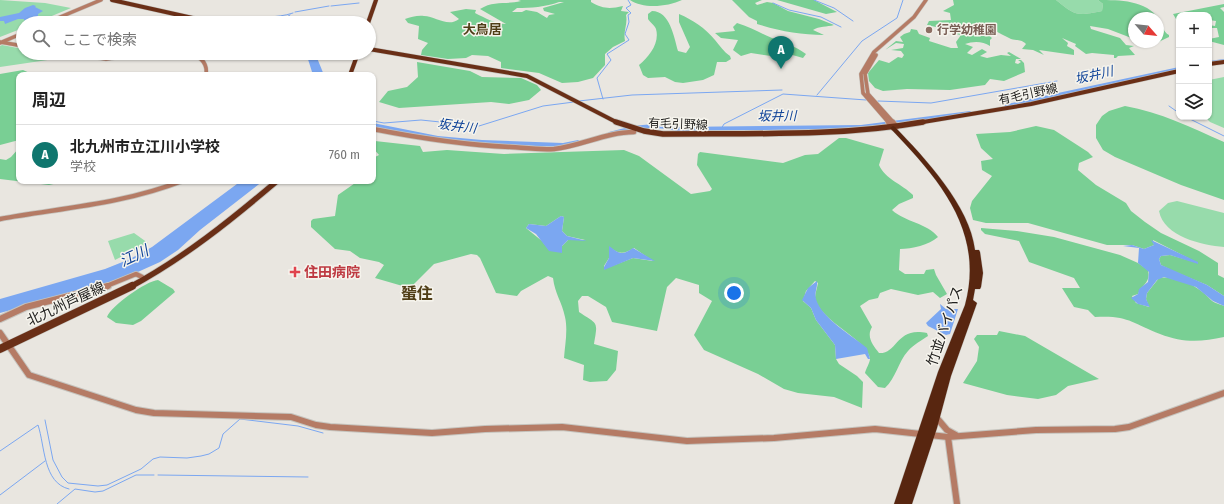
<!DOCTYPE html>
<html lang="ja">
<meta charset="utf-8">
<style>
:root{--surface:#fff;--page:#f6f6f6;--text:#222;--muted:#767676;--line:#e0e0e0;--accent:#0f766e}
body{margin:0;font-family:"Fira Sans Condensed","Noto Sans JP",sans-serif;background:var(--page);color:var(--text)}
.controls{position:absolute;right:12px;top:12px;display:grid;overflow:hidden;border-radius:8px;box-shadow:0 1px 3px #0004}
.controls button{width:36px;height:36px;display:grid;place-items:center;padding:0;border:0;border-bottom:1px solid var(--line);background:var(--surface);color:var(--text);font:20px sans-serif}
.compass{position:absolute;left:1128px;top:12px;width:36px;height:36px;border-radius:50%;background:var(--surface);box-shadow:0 1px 3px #0004;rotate:118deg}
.you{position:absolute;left:734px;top:293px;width:14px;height:14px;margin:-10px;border:3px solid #fff;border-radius:50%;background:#1a73e8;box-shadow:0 0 0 6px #1a73e833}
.badge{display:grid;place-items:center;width:26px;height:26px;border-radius:50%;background:var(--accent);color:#fff;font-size:13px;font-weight:700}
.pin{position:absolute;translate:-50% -33px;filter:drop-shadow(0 1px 2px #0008)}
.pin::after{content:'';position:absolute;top:21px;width:14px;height:12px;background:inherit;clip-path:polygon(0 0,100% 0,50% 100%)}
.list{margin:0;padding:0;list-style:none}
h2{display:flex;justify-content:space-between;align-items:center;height:52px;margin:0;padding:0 16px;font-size:17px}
h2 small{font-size:13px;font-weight:400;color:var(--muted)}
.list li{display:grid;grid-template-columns:26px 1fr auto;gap:12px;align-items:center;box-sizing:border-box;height:60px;padding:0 16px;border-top:1px solid var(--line)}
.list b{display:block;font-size:15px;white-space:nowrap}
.list p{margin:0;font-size:13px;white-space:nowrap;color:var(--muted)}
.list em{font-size:13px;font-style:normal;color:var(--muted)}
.icon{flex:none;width:22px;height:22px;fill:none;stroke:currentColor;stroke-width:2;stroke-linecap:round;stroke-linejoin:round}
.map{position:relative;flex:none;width:1224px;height:504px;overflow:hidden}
.search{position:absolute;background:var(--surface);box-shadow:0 1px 3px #0004;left:16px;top:16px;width:360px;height:44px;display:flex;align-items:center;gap:10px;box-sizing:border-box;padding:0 14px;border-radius:22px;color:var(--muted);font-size:15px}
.panel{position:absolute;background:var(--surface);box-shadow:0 1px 3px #0004;left:16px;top:72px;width:360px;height:112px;border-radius:8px}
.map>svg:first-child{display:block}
</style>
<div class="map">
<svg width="1224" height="504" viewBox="0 0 1224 504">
<rect width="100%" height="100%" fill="#e9e6e0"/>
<path fill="#97dbab" d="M0,0L45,3L71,8L35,23H23V28L0,37Z
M1056,0H1098L1103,4L1102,11C1076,16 1076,16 1056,0Z
M2,45L23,49V53H48L68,57L0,67V46Z
M1224,77V128L1210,122L1206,118L1209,117L1211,97L1209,96V80Z
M1177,201L1224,213V247C1202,245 1164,237 1159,211L1168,203Z
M134,233L148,243L115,260L108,241Z"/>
<path fill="#79cf94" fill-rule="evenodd" d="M518,0H591V2C603,9 610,9 623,6L621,11L629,12L626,15C628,24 623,31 625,41L613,47L605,54V65L593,78L578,82L562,83L539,73L501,68V62L488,56L472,55L466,58L448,59L421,55L422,50L428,43L418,39L419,26L408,23L405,19C411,17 418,15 424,16C435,16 448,28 459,19L450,12L466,9L476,10L475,13C485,18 496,24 506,24L480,9C494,0 506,5 521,1ZM559,2H564L543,8L544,11L555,14L549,15L547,18L537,12L526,10L522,12H512L517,8C530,8 546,7 559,2Z
M630,0H682C667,7 643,9 630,0Z
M732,0H762L755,3L757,5L767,2L773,3L788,11L819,19L834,25C827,27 819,26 813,30L824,35C801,35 779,31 757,24V21L749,17Z
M777,0H814L837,12L826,14Z
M953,0H1056C1076,16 1076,16 1102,11L1103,4L1098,0C1120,0 1146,0 1159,19C1162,24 1163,32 1169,35V37L1150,46L1139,42H1158V18H1134V39L1108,29L1090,26L1091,29L1120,38L1126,45L1134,46L1129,48L1135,55L1118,56L1116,58H1114V55L1092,53L1086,54L1075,46L1076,44L1062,38L1068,43L1067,46L1074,50V55L1039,50L1044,55L1033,50L1022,49L1026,44C1021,39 1017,41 1011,39C1004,36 999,32 992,30L986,33L992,38L990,40V46C983,41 973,41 965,44L973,47L967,53L972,55L982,49L987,52L980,56L987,58L1001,55L1011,56L1007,53L1009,52L1021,59H1016L1015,63L1018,64L1021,62L1018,60H1021L1024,63L1025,72L1004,81L990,79L985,85L950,90L907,89L883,91L875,88L869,81L868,73L879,60L889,63L898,57L902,58L904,55L901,51L891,50L903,48L904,44L896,43L885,50L896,41L903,42L900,37L904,34L910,32L911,29L917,30L919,34L930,38L929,41L951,48H958L956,42L961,35L955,34L949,30L927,25L929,21L951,20L950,13L943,11L954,5Z
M1224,4V7L1220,8L1224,12V45L1209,41V39L1219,37L1217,28H1209V25L1215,26L1216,21L1209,20V15H1179V24L1173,14Z
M652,11C670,11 674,37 678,51L686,53L690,47L679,22V14C693,20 705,28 715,40C720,46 724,52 730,56L731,59L726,62H717L714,75L703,80L683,83L675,82L665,77L648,78L643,75L639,65C649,57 660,43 656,29C655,26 650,22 648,19V14Z
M737,23C750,27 760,33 772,38C785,43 795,46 806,54L803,58L782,52L771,56L751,53L741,56L733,50L738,40L721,38L715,33L735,31L733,27Z
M417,62L470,71L482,77L521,78L537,85L541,90L529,100L509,104L491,102L399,108L379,102L388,91L407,87L418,77Z
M23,70L34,75H19V140L0,145V74Z
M1125,106C1160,112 1192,128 1224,142V200L1181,185L1115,157L1103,150L1096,138V125L1102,116L1109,111Z
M1036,126L1054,130L1088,152L1093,157L1079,163L1078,170L1096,185L1126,203L1131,211L1145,222L1161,233L1199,251L1218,263V275L1224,278V296L1207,285L1173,271L1161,265L1159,259L1161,256L1170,255L1198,263L1153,240L1154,245L1144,249L1132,245H1107L1028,223H986L973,220L970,208L972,201L992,176L982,170L981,161L993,159L981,148L976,134L1010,132Z
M839,138H846L884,149L879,165C885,179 902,184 913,195V198L899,204L892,210C905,222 927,223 938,237C929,245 912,249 900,249L899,270L905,274H924L926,270L934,269L936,275L947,294L940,298L933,292L918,295L891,289L880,293L878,298L869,300L860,306L872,327C866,337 873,345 879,353C898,354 896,326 927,333L928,336C922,340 913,345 908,351C898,362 896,378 885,388L878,387L865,373C866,369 870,362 870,359C869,340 819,321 815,298C815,294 817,288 818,283L815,281L806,291L803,301L811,308L816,320L835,345L836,359L839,364L857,376L863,382L862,408L834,397L798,393L784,389L758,374L704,350L694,335L712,301L699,293V285L676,278L667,287L657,331L612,322L606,307L588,296H582L578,301L579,312C598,325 598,320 594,344L618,351L616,370L607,381L590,382L583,380L584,365L564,358C565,345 568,330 565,317C562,302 555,294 553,278L548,276L521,291L517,296L496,293L480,258L477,255L471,254L434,264L411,287H406L375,278L384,265L379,262L360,258L350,251L335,249L311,227V221L313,219L335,216L338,195L358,181H373V158L379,155L373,148L375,141L420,146L423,152L447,150L504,154L624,150L639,156L691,194L710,191L712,189L697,165L698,154L700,152L783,163L805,155L818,154ZM561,216L564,217L562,231L567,236L585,240H568L562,246L550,251L542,241L526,228L529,224L546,226ZM609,247C619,254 623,255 634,248L653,261L633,258L604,269V266L609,258Z
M19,148V181H67L49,185L0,179V159L6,160L11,157Z
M981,228L1017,231L1054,237L1120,255L1138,263L1148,270C1151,283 1142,284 1138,294L1132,296L1136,303L1149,307L1146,299L1147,293L1159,278C1178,275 1198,286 1210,299C1213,303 1220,304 1224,306V337C1201,342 1183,343 1160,334C1132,323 1128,315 1095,317L1088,310L1074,307L1062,288H1080L1074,278L1029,262L1019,241L985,234L981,230Z
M158,280L173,289L175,292L141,321L133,325L116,323L107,317C111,306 146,281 158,280Z
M999,331L1025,336L1099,379L1068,386L1056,395L1038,399L1007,395L963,383L977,361L979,347L974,339L977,335H997Z"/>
<path fill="#7ba7f1" d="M33,5L36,6L35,7L43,11L38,14V18L27,22L24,20V19H18L5,24L4,21H0V17L19,13L25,8Z
M306,53H315L324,75H313Z
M241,181H263L200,230L178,250L160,262L120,280L0,313V299L105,269L130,259L152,247Z
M561,216L564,217L562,231L567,236L587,241L568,240L562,246V253L549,251L536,234L526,228L529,224L546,226Z
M1151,240L1198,262V264L1170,255L1161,256L1159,259L1161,265L1166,267L1207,285L1224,296V306L1213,301L1196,287L1164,277L1157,280L1147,293L1146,299L1150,307L1138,304L1131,298L1138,294L1139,289L1148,282L1149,272L1138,263L1139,248L1123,246L1132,245L1144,249L1154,245Z
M609,246C620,254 621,256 633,248L655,261L633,258L604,270V267L609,258Z
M817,281C818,287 814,293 816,299C821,318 853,336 867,348L870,359H868L865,354L836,359L835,345L816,320L811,308L802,300L808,288Z
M940,304L946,309H958L950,334L946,335L928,326L926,323L941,309Z"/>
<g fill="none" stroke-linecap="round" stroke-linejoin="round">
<path stroke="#7ba7f1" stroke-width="1" d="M814,0L834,8L853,21
M773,3L789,10L821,17L841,27
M331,6L359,3
M295,12L329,6
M241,23C258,15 276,19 293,13
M277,23L290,15
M817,95L862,41L897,18L903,0
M603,99L597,78L611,60L607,54L629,40L625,34L629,22L628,15L631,13L626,8L631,5L628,0
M579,101L632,95L782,90
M878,101L931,103L1057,81
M1169,106L1179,113
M1186,117L1224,136
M373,121L384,123L421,120L479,126L543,106L574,102
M721,129L724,124L783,94L866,100
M45,420L53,460L62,477L68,483L98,486L107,485L141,469L153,459L160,457L187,458L201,456L209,454L219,448L223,434L240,419L298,426L323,433
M0,451L38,425C45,446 43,483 69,489
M158,475L308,477
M0,495L45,461
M57,504L75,489L95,492L103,491L136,475H154"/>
<path fill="#7ba7f1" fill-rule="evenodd" d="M1224,59V61L1209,63V61Z
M1179,67V69L1007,108L1004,106L1007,104Z
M970,111L973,113L972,114L861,129L676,131C652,125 635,129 611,135L608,133L609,132C633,126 651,121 676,127L861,125Z
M373,123L438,136L482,140L563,143L578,140L581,142L580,143L563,147L482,144L438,140L373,127Z"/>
<g stroke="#c5c3bd" stroke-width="4.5">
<path id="tertiary-far2" d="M46,23L101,0
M0,42L23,46
M0,43L23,33
M67,53L106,59L147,53
M188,53C200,56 208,62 206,75
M876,55L865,74L868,94L894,123
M889,123L863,93L861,74L874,52L914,17L926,0"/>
</g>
<g stroke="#c5c3bd" stroke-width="6">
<path id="tertiary-far1" d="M888,122L893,128
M893,122L897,127
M373,129C419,138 464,145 511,147C525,148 540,150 554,149C581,146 607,132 634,132
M0,219C61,208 123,204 182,181
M104,287L136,274L142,277"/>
</g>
<g stroke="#c5c3bd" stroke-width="8">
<path id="tertiary" d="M0,319L26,307L108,286
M0,333L29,375L136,410L154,413L291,417L316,425L330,427L432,433L485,429L562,427L687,441L774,438L875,429L948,437L1036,430L1115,429L1129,427L1224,393
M936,417L947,430L956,435
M948,437L957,504"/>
</g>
<g stroke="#c5c3bd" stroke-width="5">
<path id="primary-far2" d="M112,0L215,23
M212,20L224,23
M368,23L376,0
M369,49L527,76L618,123
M1209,64L1224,62
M350,75L358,53
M917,123L1031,104L1179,71"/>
</g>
<g stroke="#c5c3bd" stroke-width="7">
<path id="primary-far1" d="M616,122L644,131L663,134C749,133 838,137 923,122
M130,287C184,258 231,220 277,181"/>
</g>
<g stroke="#c5c3bd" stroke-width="9">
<path id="primary" d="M0,349L132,286"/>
</g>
<g stroke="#c5c3bd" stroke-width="1">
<path id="trunk" d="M893,126L895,127C925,158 970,206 975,250H979L980,252L983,273L981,287L980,289H975L973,300L977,303L951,376L937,428L912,504H894L938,372L965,305C985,231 939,179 891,129L890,128Z"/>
</g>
<use href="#tertiary-far2" stroke="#b57b65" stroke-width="3.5"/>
<use href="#tertiary-far1" stroke="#b57b65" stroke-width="4.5"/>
<use href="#tertiary" stroke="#b57b65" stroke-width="6"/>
<use href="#primary-far2" stroke="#6a2f17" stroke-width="4"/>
<use href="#primary-far1" stroke="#6a2f17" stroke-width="5.5"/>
<use href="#primary" stroke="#6a2f17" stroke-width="8"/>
<use href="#trunk" fill="#582610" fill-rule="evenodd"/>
</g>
<circle fill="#8d6e63" stroke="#f6f4ed" stroke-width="1.5" cx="929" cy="30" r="4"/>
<path fill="#e0444e" stroke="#f6f4ed" stroke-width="1.5" d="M293 266h4v4h4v4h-4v4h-4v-4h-4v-4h4z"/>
<g text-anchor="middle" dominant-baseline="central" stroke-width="3" stroke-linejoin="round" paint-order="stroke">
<g font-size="12" font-weight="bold" fill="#785e54" stroke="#f6f4ed" text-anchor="start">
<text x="937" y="30">行学幼稚園</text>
</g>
<g font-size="12" fill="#22211f" stroke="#f6f4ed">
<text transform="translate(1028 94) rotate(-12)">有毛引野線</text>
<text transform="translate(678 124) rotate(2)">有毛引野線</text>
</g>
<g font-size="13" font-weight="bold" fill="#503e17" stroke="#f6f4ed">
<text x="482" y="29">大鳥居</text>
</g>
<g font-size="13" font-style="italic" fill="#0f4398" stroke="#f6f4ed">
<text transform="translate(1094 75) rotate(-13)">坂井川</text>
<text transform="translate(777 116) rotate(-1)">坂井川</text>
<text transform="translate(457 126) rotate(7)">坂井川</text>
</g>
<g font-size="14" font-weight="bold" fill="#be3a42" stroke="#f6f4ed" text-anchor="start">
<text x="304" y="272">住田病院</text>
</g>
<g font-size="14" fill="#22211f" stroke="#f6f4ed">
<text transform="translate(66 304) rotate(-25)">北九州芦屋線</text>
<text transform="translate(945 326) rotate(-71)">竹並バイパス</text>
</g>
<g font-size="15" font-style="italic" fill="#0f4398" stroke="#f6f4ed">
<text transform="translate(134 256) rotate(-25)">江川</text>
</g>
<g font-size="16" font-weight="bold" fill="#503e17" stroke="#f6f4ed">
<text x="417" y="293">蜑住</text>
</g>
</g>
</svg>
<div class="controls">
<button>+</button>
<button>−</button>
<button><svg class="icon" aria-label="layers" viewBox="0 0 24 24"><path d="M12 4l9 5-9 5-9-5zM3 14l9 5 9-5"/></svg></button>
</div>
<svg class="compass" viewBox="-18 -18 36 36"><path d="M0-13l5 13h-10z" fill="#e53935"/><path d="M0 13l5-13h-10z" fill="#767676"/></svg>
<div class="you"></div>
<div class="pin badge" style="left:781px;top:69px">A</div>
<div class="search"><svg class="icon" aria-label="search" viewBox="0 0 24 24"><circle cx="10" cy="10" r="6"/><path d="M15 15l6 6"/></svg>ここで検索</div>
<section class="panel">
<h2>周辺<small></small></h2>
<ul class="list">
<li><span class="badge">A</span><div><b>北九州市立江川小学校</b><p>学校</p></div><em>760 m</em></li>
</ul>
</section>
</div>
